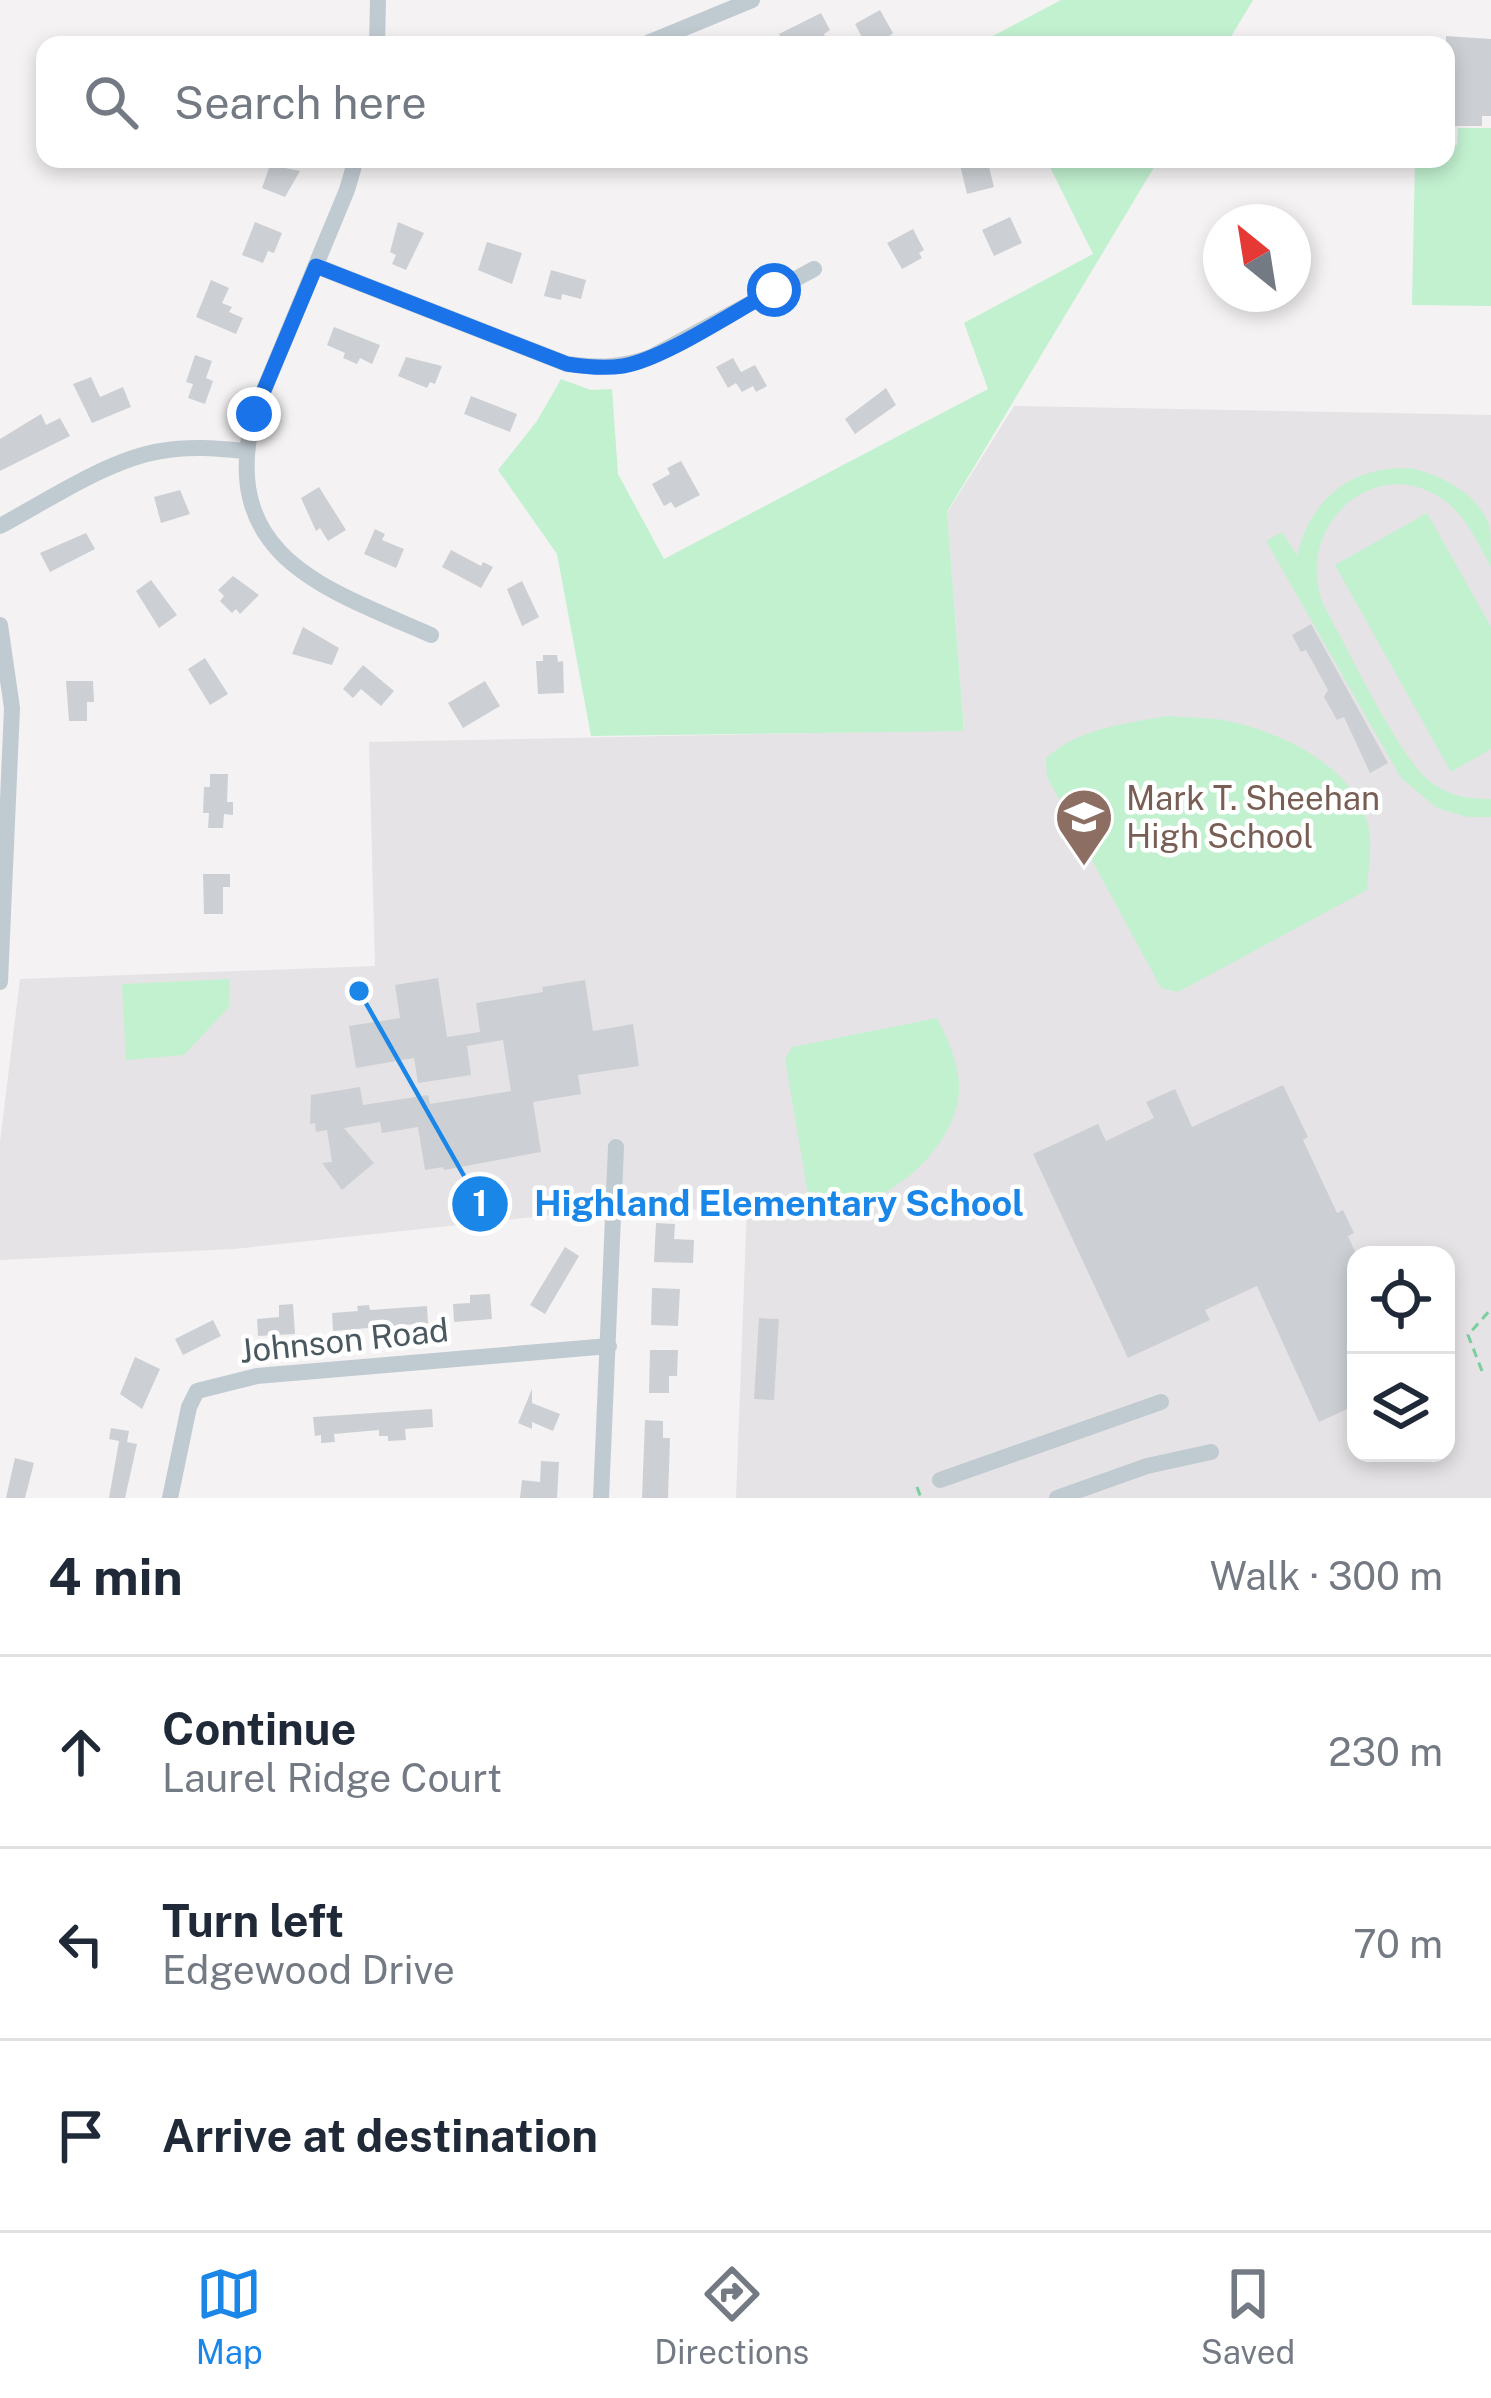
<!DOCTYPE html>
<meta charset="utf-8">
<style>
:root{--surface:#fff;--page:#f6f6f7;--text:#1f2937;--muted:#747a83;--line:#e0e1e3;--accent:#1a86e7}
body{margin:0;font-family:"Public Sans",sans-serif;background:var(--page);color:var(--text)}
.controls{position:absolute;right:36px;bottom:36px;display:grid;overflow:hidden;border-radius:24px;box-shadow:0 6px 18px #0003}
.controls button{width:108px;height:108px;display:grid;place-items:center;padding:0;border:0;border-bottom:3px solid var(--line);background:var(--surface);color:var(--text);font:60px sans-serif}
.compass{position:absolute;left:1203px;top:204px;width:108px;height:108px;border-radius:50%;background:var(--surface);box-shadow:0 6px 18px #0003;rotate:330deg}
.stop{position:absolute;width:36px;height:36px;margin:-27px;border:9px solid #1a73e8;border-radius:50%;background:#fff}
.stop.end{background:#1a73e8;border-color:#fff;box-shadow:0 3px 12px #0008}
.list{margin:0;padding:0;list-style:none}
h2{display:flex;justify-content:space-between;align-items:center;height:156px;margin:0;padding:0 48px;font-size:51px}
h2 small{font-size:39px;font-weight:400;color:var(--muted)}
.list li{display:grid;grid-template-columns:78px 1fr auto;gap:36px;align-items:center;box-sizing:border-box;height:192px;padding:0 48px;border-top:3px solid var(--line)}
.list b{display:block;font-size:45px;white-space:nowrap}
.list p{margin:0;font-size:39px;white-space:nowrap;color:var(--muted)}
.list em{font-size:39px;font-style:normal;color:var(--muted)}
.icon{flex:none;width:66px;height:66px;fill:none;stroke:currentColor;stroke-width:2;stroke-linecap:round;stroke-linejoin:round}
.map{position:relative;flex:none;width:1491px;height:1498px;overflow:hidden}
.search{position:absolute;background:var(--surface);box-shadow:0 6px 18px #0003;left:36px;right:36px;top:36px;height:132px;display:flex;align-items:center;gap:30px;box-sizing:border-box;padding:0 42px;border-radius:24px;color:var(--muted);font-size:45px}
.sheet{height:732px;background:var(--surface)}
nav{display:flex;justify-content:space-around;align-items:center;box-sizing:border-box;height:168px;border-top:3px solid var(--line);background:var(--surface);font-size:33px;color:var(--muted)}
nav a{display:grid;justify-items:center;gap:6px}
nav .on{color:var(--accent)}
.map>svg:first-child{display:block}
</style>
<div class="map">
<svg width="1491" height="1498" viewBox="0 0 1491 1498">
<rect width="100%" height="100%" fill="#f4f2f3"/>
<path fill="#e5e3e5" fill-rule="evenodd" d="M1014,406L1491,415V1498H736L747,1206L631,1214L598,1210L234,1249L0,1260V1142L20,979L375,966L369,742L964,730L947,513ZM1356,1255H1446V1453H1356Z"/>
<path fill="#c2f1d0" d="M1061,0H1253L1226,45H991L987,39Z
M1458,128H1491V306L1412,305L1415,159H1446V145H1457Z
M1046,159H1159L947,512L964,731L591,736L557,554L498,470L537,421L561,379L591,390L612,389L618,474L664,559L988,389L964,323L1093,254Z
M1409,468C1440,474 1480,494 1490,528C1491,539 1491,555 1491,567C1479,545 1468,520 1449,504C1378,446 1289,527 1325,608C1348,649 1397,753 1428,780C1446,795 1468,800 1491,799V817H1467L1437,808L1401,778L1266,541L1282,532L1297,556C1310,500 1350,466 1409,468Z
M1427,513L1491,627V749L1451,772L1335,565Z
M1167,716C1185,718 1205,717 1223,720C1277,730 1355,765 1368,825C1373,844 1368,870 1367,890L1178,992L1161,988L1047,777L1046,758C1079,728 1124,724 1167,716Z
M230,979L229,1007L184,1055L126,1060L122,984Z
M937,1018C948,1040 960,1065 959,1090C957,1138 909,1186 866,1201C848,1208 829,1207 810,1206L785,1059L792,1047Z"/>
<path fill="#ccd0d4" d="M880,10L893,33L879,45H866L855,24Z
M821,13L830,30L824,34L828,42L817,45L814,38L801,45H785L779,34Z
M1446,36L1491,39V116H1482V126H1446Z
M987,159L994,187L967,194L960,165Z
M270,165L300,171L285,197L262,188Z
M1010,217L1022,243L994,256L982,230Z
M255,222L282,233L274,253L268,251L263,263L242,255Z
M398,222L424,233L406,270L392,264L396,255L390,252Z
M913,229L924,250L919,253L922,258L902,269L887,243Z
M487,242L522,253L512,284L478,270Z
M551,270L586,280L581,299L562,294L561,300L544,296Z
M211,280L229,288L222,303L232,307L229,312L243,318L236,334L196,317Z
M334,327L380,345L372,364L360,358L357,364L343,358L345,353L327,345Z
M195,355L212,361L206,378L213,381L205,404L188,398L193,384L186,382Z
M406,357L442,366L435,384L430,382L427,388L398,376Z
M733,358L741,372L755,365L767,386L756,392L753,386L742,392L736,383L728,388L716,367Z
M91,377L100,397L123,387L131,407L92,423L73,384Z
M886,388L896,405L855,434L845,419Z
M471,396L517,414L510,432L464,414Z
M41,414L46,425L60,418L70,436L0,471V439Z
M681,461L700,495L675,508L671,502L664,506L652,484L670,474L667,468Z
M319,487L346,530L328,541L320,528L316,531L301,498Z
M180,490L190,514L161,523L154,497Z
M375,529L385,534L382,540L404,549L396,568L364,554Z
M86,533L95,549L50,572L40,553Z
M451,550L481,566L483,562L493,567L481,588L442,567Z
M233,576L259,595L240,614L236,609L232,613L220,601L224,596L218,590Z
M151,580L177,615L159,628L136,591Z
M522,581L539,617L522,626L507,589Z
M1311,624L1388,763L1370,773L1344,717L1337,720L1324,697L1328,690L1306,650L1301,652L1292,635Z
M303,627L339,648L332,665L292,654Z
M543,655H557L558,662L563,661L564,693L538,694L536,661H543Z
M205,658L228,694L210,705L188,669Z
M363,665L394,691L381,706L361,689L353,698L343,689Z
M66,681H93L94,702H87V721H69Z
M485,681L500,706L463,728L448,703Z
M210,774H228L227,802H233V815L224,814L223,828H208L209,813H203L204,787H210Z
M203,874H230V887H223V914H204Z
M438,978L447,1037L480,1032L476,1003L543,992L542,987L585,980L593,1031L633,1024L639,1066L578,1075L581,1094L533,1102L541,1152L444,1170L443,1167L425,1170L418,1127L382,1133L380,1122L344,1128L374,1163L342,1190L322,1163L332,1162L327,1130L316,1132L315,1123L310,1124L311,1095L360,1087L363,1105L428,1095L430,1104L511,1091L503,1040L467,1046L471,1075L418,1083L414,1058L356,1068L349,1026L400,1018L395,985Z
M1283,1085L1308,1137L1303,1140L1337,1213L1343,1210L1354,1233L1348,1236L1356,1254V1405L1319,1422L1257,1286L1205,1310L1210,1320L1128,1358L1033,1154L1098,1124L1106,1141L1154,1118L1146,1102L1175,1089L1192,1127Z
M656,1223L675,1224L674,1239L694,1240L693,1263L654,1262Z
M565,1247L579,1256L545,1314L530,1305Z
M652,1288L680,1289L678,1326L651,1325Z
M490,1294L492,1319L454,1322L453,1304L470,1303V1295Z
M293,1304L295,1334L258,1336L257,1319L279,1317V1305Z
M369,1305L370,1310L427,1306L428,1323L333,1331L332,1313L358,1311L357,1306Z
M759,1318L779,1319L774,1400L754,1399Z
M213,1320L221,1336L183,1355L175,1339Z
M650,1350H678L677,1376H669V1393H649Z
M135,1357L160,1369L142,1409L120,1394Z
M532,1389V1403L560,1414L553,1431L532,1422V1429L518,1423Z
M432,1409L433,1427L405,1429L406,1440L388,1441V1436H379V1430L334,1434L335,1442L321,1443V1435L315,1436L313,1417Z
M645,1420L663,1421V1438H670L668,1498H642Z
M111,1428L129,1431L127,1442L137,1444L125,1498H109L119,1441L109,1439Z
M15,1458L34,1463L25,1498H6Z
M541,1461L559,1462L557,1498H520L522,1480L540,1482Z"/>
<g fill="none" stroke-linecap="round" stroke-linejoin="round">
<path stroke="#79cf9d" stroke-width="3" stroke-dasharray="9 6" stroke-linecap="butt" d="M1482,1371L1468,1335L1491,1309
M917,1487L921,1498"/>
<path stroke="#c0cbd1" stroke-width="16" d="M377,45L378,0
M643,45L752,0
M356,159L347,190L254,414C217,557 326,589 431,635
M316,266L567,364C598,368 622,368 651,357L814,269
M0,526C47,501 109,459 161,451C189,446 216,448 244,451
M0,625L12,708L0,982
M940,1480L1161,1402
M170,1498L189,1407L197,1391L257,1376L609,1346
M601,1498L616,1147
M1057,1498L1147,1466L1211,1452"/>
</g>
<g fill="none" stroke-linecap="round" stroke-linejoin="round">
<path stroke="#1a73e8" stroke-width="15" d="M254,414L316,266L567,364C586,367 604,369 623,366C664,359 735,311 774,290"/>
</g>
<defs>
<g id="school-pin" transform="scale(3)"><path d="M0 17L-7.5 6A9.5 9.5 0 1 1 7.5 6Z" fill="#8d6e63" stroke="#fff"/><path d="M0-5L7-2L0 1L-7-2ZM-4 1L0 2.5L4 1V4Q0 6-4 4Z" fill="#fff"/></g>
</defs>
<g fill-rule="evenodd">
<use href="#school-pin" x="1084" y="817"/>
</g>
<g text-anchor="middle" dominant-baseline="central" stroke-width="9" stroke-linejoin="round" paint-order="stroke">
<g font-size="33" fill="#785e54" stroke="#fff" text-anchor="start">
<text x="1126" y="798">Mark T. Sheehan<tspan x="1126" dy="38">High School</tspan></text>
</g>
<g font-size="33" fill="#4a5860" stroke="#fff">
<text transform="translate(344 1340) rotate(-6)">Johnson Road</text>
</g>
</g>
<path fill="none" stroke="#1a86e7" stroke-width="4.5" d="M359 991L480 1204"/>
<g fill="#1a86e7" stroke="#fff" stroke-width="4.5">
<circle cx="359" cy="991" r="12"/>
<circle cx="480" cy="1204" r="30"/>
</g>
<g font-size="36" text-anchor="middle" font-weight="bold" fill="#fff">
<text x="480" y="1216">1</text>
</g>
<g font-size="36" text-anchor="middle" font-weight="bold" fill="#1a86e7" stroke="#fff" stroke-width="9" stroke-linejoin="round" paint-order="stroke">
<text x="779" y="1216">Highland Elementary School</text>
</g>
</svg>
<div class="controls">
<button><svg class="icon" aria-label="locate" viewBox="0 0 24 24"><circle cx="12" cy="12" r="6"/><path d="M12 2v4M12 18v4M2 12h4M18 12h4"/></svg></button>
<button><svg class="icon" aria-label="layers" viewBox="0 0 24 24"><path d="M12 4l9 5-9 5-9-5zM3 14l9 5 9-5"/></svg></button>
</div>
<svg class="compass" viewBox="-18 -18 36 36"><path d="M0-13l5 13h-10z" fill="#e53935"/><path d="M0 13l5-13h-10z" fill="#747a83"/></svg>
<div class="stop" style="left:774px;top:290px"></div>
<div class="stop end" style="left:254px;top:414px"></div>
<div class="search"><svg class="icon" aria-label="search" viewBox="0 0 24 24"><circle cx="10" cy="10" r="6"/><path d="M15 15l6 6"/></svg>Search here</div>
</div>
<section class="sheet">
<h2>4 min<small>Walk · 300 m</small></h2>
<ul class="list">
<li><svg class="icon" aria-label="ahead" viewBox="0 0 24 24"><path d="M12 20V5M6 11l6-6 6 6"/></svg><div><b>Continue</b><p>Laurel Ridge Court</p></div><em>230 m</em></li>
<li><svg class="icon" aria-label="left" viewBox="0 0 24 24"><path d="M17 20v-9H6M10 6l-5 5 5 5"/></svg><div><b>Turn left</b><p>Edgewood Drive</p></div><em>70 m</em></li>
<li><svg class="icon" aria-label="arrive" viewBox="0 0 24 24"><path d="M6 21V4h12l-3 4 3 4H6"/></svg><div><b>Arrive at destination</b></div></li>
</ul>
</section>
<nav>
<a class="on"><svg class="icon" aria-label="map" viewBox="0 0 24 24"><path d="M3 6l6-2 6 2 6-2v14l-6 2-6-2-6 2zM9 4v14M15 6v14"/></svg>Map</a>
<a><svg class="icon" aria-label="directions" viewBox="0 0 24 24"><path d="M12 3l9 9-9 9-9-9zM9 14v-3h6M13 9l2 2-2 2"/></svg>Directions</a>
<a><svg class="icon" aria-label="saved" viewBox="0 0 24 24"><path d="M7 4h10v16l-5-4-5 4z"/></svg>Saved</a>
</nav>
